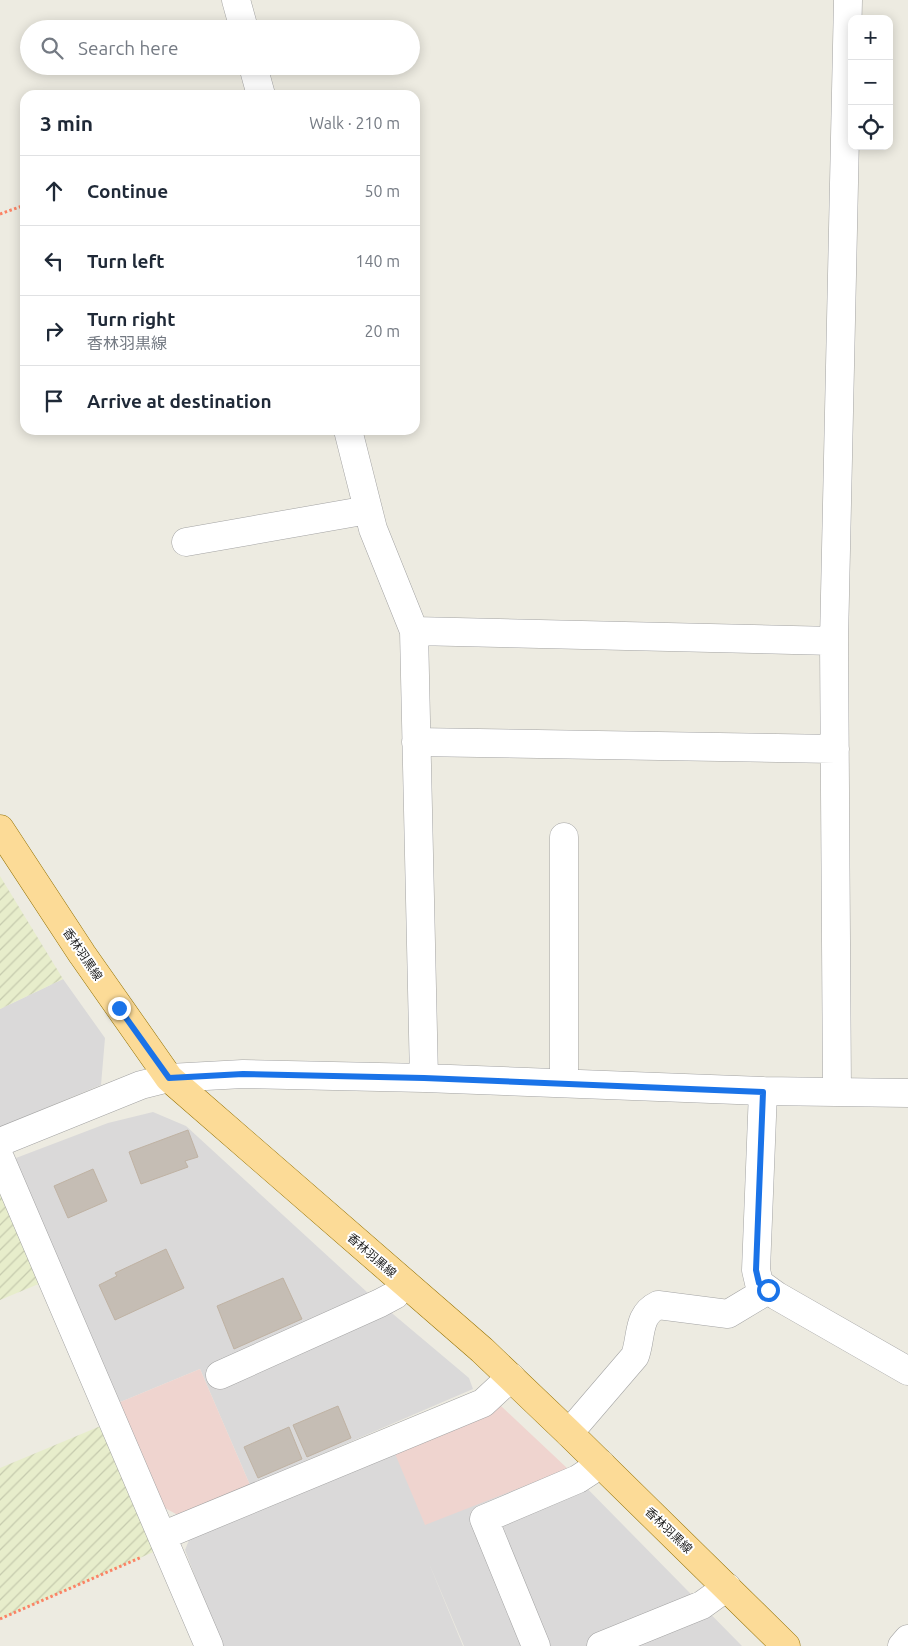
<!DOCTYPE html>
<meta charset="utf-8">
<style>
:root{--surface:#fff;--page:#f6f6f7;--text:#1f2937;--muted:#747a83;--line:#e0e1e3}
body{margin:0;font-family:Ubuntu,"Noto Sans JP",sans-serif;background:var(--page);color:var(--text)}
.controls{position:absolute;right:15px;top:15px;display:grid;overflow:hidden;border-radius:10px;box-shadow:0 2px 12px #0003}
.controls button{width:45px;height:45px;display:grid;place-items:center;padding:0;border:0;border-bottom:1px solid var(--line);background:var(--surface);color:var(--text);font:25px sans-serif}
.stop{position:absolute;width:15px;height:15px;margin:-11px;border:4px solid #1a73e8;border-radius:50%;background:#fff}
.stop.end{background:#1a73e8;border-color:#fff;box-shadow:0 1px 5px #0008}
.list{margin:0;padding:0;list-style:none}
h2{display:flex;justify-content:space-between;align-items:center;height:65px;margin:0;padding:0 20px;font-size:21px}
h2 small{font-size:16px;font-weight:400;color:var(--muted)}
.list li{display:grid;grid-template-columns:32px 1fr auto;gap:15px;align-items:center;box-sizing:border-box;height:70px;padding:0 20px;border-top:1px solid var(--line)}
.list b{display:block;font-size:19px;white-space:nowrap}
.list p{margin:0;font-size:16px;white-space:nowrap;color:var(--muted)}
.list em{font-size:16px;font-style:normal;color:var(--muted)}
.icon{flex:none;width:28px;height:28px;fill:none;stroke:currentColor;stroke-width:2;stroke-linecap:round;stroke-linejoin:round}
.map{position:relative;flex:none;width:908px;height:1646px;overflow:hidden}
.search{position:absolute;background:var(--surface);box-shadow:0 2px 12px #0003;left:20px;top:20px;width:400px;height:55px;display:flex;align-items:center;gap:12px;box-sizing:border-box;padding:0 18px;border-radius:28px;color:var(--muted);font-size:19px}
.panel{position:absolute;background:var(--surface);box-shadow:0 2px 12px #0003;left:20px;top:90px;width:400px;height:345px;border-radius:15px}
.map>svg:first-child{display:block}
</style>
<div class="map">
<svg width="908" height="1646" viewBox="0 0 908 1646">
<defs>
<pattern id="farmland-furrows" width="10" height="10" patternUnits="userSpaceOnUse" patternTransform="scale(1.25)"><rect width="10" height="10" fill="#e7edcb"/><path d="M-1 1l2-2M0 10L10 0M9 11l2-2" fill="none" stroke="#c6cbae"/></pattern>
</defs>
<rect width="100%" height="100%" fill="#edebe1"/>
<path fill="#dad9d9" d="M63,979L105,1038L101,1085L0,1127V1009Z
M153,1112L186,1126L368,1293L469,1378L473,1389L250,1485L200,1369L118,1403L17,1167L16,1158L108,1123Z
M393,1449L568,1469L742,1646H464L428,1561L463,1646H221L185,1550L191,1535Z"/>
<path fill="#efd4cf" d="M200,1369L250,1485L178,1515L163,1507L118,1403Z
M501,1406L568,1469L425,1525L393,1449Z"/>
<path fill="url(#farmland-furrows)" d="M0,876L63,979L0,1009Z
M0,1181L41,1283L0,1300Z
M103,1425L158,1550L0,1619V1468Z"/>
<path fill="#c5bdb4" stroke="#bfb2a3" d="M188,1130L198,1157L185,1161L188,1167L141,1184L129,1152Z
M93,1169L107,1201L68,1218L54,1186Z
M166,1249L184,1288L115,1320L99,1285L117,1276L115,1273Z
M283,1278L302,1319L234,1349L217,1306Z
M338,1406L351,1438L307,1457L293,1425Z
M289,1427L302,1459L258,1478L244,1447Z"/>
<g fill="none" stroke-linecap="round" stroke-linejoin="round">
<g stroke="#a3a3a3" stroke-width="29">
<path id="minor" d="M236,0L244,29
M253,66L261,95
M348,430L373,529L414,631L424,1078
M186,542L368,510
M414,631L834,641
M416,742L835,749
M564,1083V837
M763,1091L756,1270L759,1283L777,1296L908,1371
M837,1092L834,641L848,0
M0,1142L141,1085L169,1078L243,1074L424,1078L763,1091L908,1093
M0,1158L209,1646
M220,1375L380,1303L395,1295L404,1283
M569,1433L635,1356C642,1336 637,1315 658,1305L728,1314L768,1290
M162,1536L483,1403L511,1377
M536,1646L484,1519L578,1479L601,1464
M601,1646L702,1605L727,1587
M902,1646L908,1639"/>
</g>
<g stroke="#937100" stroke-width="29">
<path id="major" d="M0,829L82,954L169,1078L482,1350L569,1433L786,1646"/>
</g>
<path stroke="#fb8365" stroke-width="3" stroke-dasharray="2.5 2.5" stroke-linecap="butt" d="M0,214L25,205
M0,1619L142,1557"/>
<use href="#minor" stroke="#fff" stroke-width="28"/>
<use href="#major" stroke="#fcdb97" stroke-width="28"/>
</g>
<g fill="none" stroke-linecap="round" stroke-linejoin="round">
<path stroke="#1a73e8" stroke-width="6" d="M119,1008L169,1078L243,1074L424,1078L763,1092L756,1270L759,1283L768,1290"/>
</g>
<g text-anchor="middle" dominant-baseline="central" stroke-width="4" stroke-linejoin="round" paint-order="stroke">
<g font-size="12" fill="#1c1c1c" stroke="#fff">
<text transform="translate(83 954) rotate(56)">香林羽黒線</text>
<text transform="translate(372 1255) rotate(41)">香林羽黒線</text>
<text transform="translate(669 1530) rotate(44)">香林羽黒線</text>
</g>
</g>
</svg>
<div class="controls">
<button>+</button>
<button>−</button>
<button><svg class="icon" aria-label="locate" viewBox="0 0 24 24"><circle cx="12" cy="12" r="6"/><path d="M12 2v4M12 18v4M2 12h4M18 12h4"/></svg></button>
</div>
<div class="stop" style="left:768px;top:1290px"></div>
<div class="stop end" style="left:119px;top:1008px"></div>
<div class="search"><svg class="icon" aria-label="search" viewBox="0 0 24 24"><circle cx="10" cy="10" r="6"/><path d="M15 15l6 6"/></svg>Search here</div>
<section class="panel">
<h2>3 min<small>Walk · 210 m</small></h2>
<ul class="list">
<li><svg class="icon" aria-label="ahead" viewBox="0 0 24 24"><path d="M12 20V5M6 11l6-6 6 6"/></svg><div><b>Continue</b></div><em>50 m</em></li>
<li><svg class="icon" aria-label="left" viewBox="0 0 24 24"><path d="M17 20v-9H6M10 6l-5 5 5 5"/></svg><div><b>Turn left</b></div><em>140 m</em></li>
<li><svg class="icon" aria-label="right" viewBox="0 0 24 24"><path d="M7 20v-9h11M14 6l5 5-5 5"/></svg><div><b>Turn right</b><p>香林羽黒線</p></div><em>20 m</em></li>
<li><svg class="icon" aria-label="arrive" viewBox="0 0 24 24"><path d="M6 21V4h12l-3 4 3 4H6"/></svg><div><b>Arrive at destination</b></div></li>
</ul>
</section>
</div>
